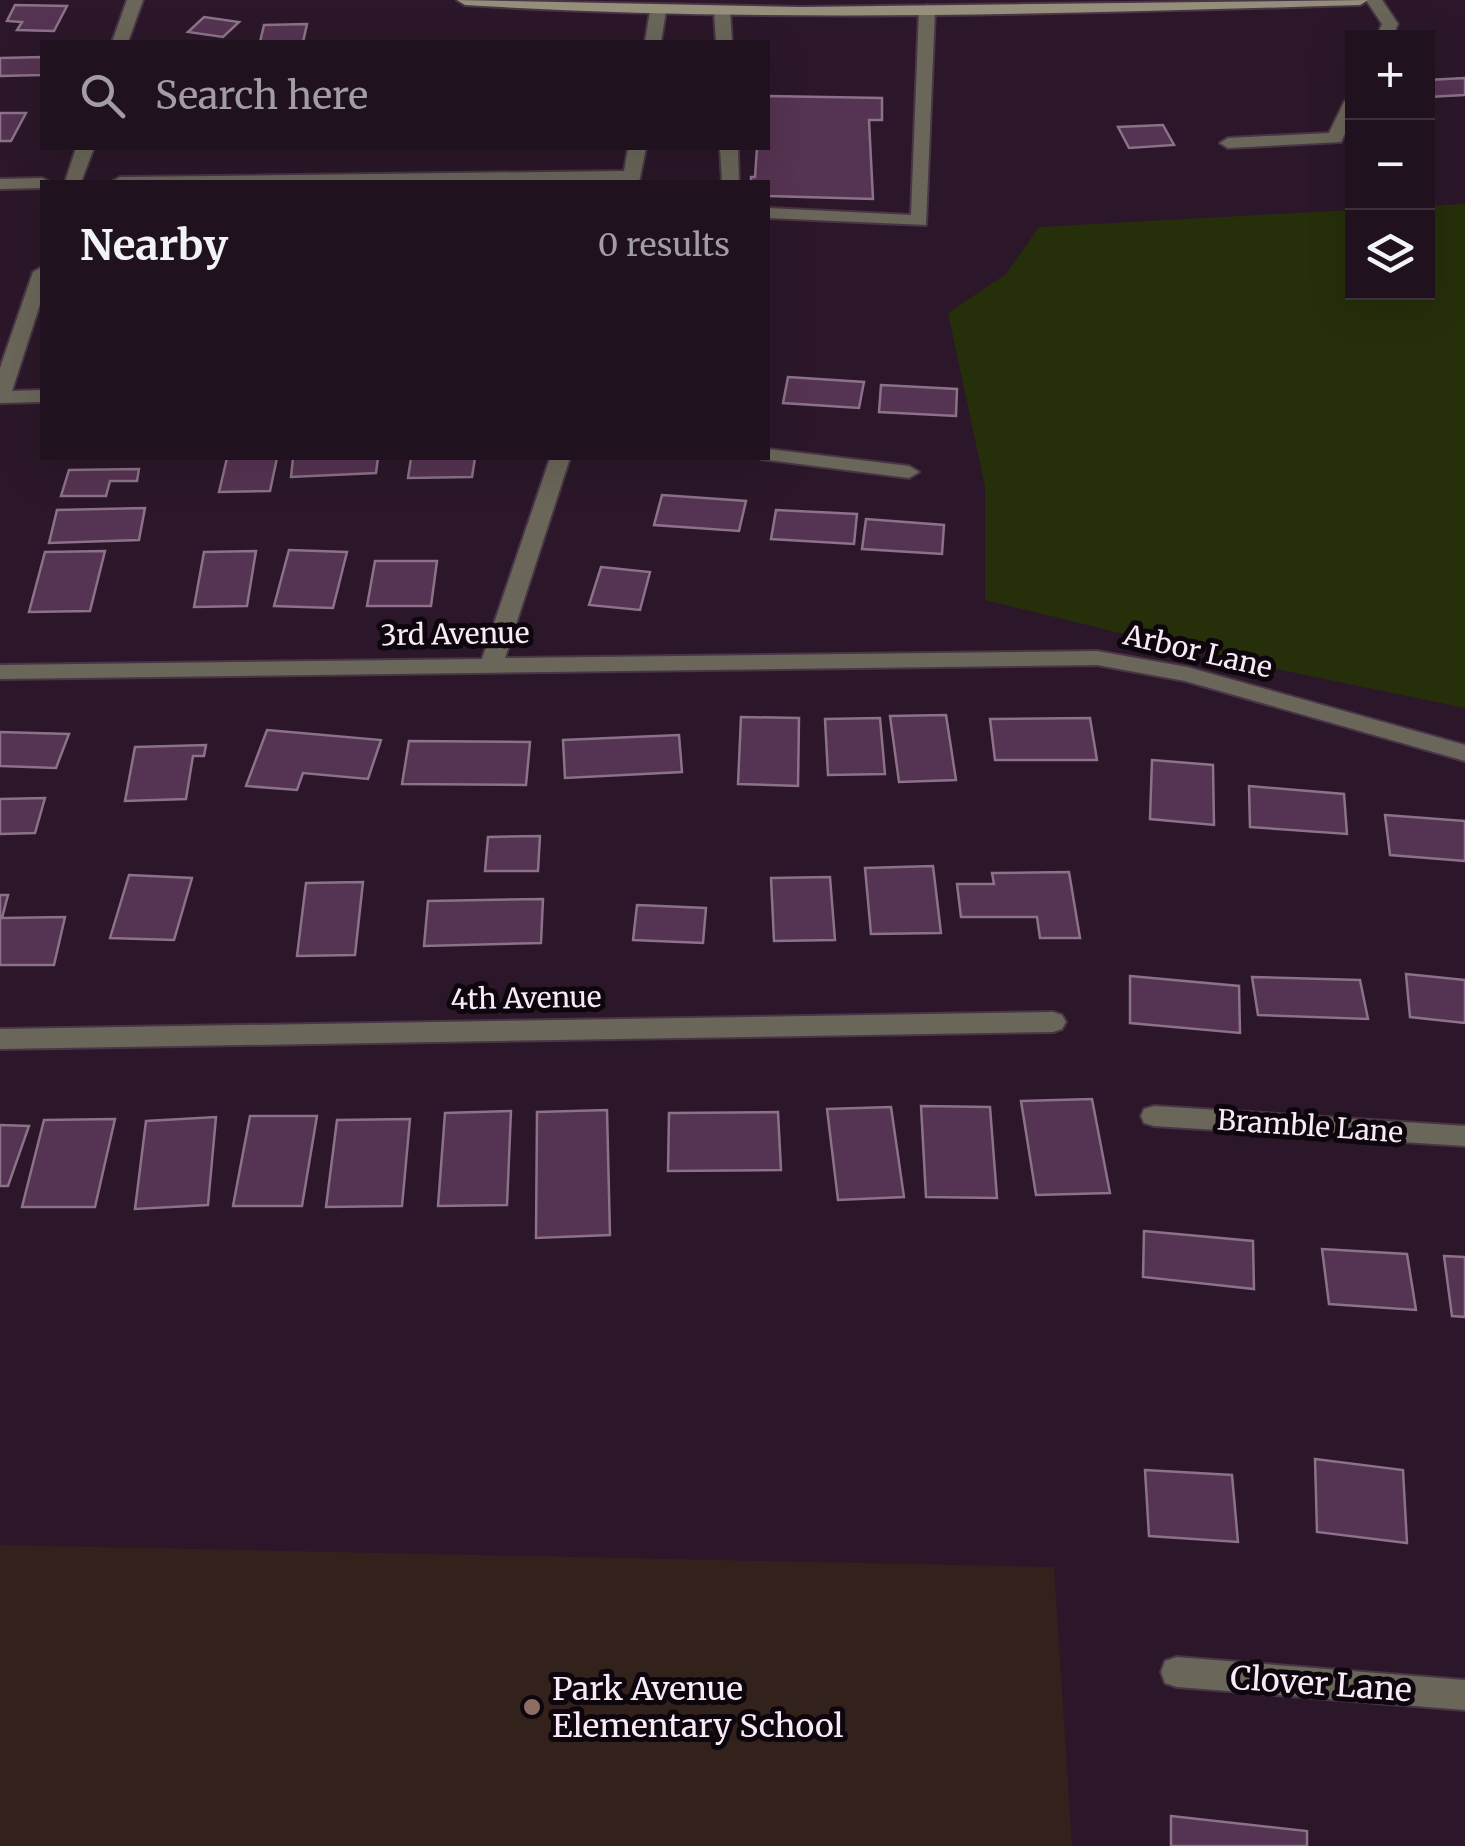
<!DOCTYPE html>
<meta charset="utf-8">
<style>
:root{--surface:#20111f;--page:#281a28;--text:#f1f3f6;--muted:#a29da4;--line:#3d313d}
body{margin:0;font-family:Merriweather,serif;background:var(--page);color:var(--text)}
.controls{position:absolute;right:30px;top:30px;display:grid;overflow:hidden;border-radius:0px;box-shadow:0 10px 40px #0002}
.controls button{width:90px;height:90px;display:grid;place-items:center;padding:0;border:0;border-bottom:2px solid var(--line);background:var(--surface);color:var(--text);font:50px sans-serif}
.list{margin:0;padding:0;list-style:none}
h2{display:flex;justify-content:space-between;align-items:center;height:130px;margin:0;padding:0 40px;font-size:42px}
h2 small{font-size:32px;font-weight:400;color:var(--muted)}
.icon{flex:none;width:55px;height:55px;fill:none;stroke:currentColor;stroke-width:2;stroke-linecap:round;stroke-linejoin:round}
.map{position:relative;flex:none;width:1465px;height:1846px;overflow:hidden}
.search{position:absolute;background:var(--surface);box-shadow:0 10px 40px #0002;left:40px;top:40px;width:730px;height:110px;display:flex;align-items:center;gap:25px;box-sizing:border-box;padding:0 35px;border-radius:0px;color:var(--muted);font-size:38px}
.panel{position:absolute;background:var(--surface);box-shadow:0 10px 40px #0002;left:40px;top:180px;width:730px;height:280px;border-radius:0px}
.map>svg:first-child{display:block}
</style>
<div class="map">
<svg width="1465" height="1846" viewBox="0 0 1465 1846">
<rect width="100%" height="100%" fill="#2b1729"/>
<path fill="#33211c" d="M0,1545L1054,1567L1072,1846H0Z"/>
<path fill="#252f0a" d="M1465,204V708L1213,656L985,600V486L948,313L1006,274L1039,227L1352,210V292H1428V206Z"/>
<path fill="#553352" stroke="#8b7288" stroke-width="2.5" d="M15,5L67,6L54,31L17,30L22,22L7,21Z
M204,17L239,22L223,37L188,32Z
M307,24L303,42H260L264,25Z
M42,57V75L0,76V58Z
M1465,78V95L1428,97V80Z
M768,96L882,98V120H869L873,199L768,196V182H751V177H755L757,148H768Z
M0,113H26L11,141H0Z
M1163,125L1174,145L1129,148L1118,127Z
M788,377L864,382L859,408L783,403Z
M881,385L957,389L956,416L879,412Z
M227,458H277L270,491L219,492Z
M293,458H378L376,473L291,477Z
M411,458H475L472,477L408,478Z
M139,469L137,481H110L106,496H61L69,470Z
M662,495L746,501L739,531L654,525Z
M145,508L139,540L49,543L57,510Z
M776,510L857,514L854,544L771,539Z
M866,519L944,525L942,554L862,549Z
M289,550L347,552L333,608L274,606Z
M105,551L90,611L29,612L45,552Z
M256,551L247,606L194,607L204,552Z
M375,561H437L431,606H367Z
M601,567L650,572L640,610L589,605Z
M946,715L956,780L899,782L890,716Z
M741,717L799,718L798,786L738,784Z
M880,718L885,774L828,775L825,719Z
M1090,718L1097,760H995L990,719Z
M267,730L381,740L368,779L303,773L297,790L246,786Z
M0,732L69,734L56,768L0,766Z
M679,735L682,772L565,778L563,740Z
M409,741L530,742L526,785L402,784Z
M206,745L204,756H193L186,799L125,801L135,747Z
M1152,760L1213,765L1214,825L1150,819Z
M1249,786L1344,794L1347,834L1250,827Z
M45,798L35,833L0,834V799Z
M1385,815L1465,821V861L1390,855Z
M540,836L538,871H485L488,837Z
M933,866L941,933L871,934L865,868Z
M1069,872L1080,938H1040L1037,917H961L957,884H994L992,873Z
M129,875L192,878L174,940L110,938Z
M830,877L835,940L774,941L771,878Z
M363,882L355,955L297,956L306,883Z
M0,895H8L2,918L65,917L54,965H0Z
M543,899L541,943L424,946L428,901Z
M637,905L706,908L703,943L633,940Z
M1406,974L1465,980V1023L1410,1017Z
M1130,976L1239,986L1240,1033L1130,1023Z
M1252,977L1360,980L1368,1019L1258,1015Z
M1092,1099L1110,1193L1036,1195L1021,1101Z
M921,1106L990,1107L997,1198L926,1197Z
M891,1107L904,1197L838,1200L827,1109Z
M607,1110L610,1235L536,1238L537,1112Z
M511,1111L507,1205L438,1206L445,1113Z
M778,1112L781,1170L668,1171L669,1113Z
M250,1116H317L302,1206H233Z
M216,1117L208,1205L135,1209L146,1121Z
M115,1119L95,1207H22L44,1120Z
M410,1119L402,1206L326,1207L337,1120Z
M0,1125L29,1126L8,1186H0Z
M1144,1231L1253,1241L1254,1289L1143,1277Z
M1322,1249L1407,1254L1416,1310L1329,1304Z
M1444,1256L1465,1257V1317L1452,1316Z
M1315,1459L1403,1470L1407,1543L1317,1532Z
M1145,1470L1232,1475L1238,1542L1149,1536Z
M1171,1816L1307,1831V1846H1171Z"/>
<g fill="none" stroke-linecap="round" stroke-linejoin="round">
<g stroke="#483546" stroke-width="4">
<path id="service" d="M1366,0H1382L1398,24L1392,38H1376L1382,24Z
M927,5L935,10L926,225L768,218V208L911,215L919,10Z
M722,6L730,11L732,42H716L714,11Z
M1352,97V119L1341,142L1228,148L1220,143L1228,138L1329,133L1344,102Z
M720,148H738L739,182H722Z"/>
</g>
<g stroke="#483546" stroke-width="4">
<path id="minor" d="M127,0H143L128,42H112Z
M658,6L666,11L661,42H645L650,11Z
M76,148H94L81,182H65Z
M628,148H646L639,182H111L120,177L624,171Z
M0,179L42,178L50,182H42V188L0,189Z
M42,267V298L12,391L42,390V402L0,403V368L33,272Z
M768,449L909,466L919,472L909,478L761,459L768,458Z
M550,458H570L505,658L1097,651L1187,667L1465,745V761L1185,681L1097,665L0,679V665L482,659Z
M1053,1012L1062,1015L1066,1022L1062,1029L1053,1032L0,1049V1029Z
M1154,1106L1465,1126V1146L1154,1126L1144,1123L1141,1116L1144,1109Z
M1177,1657L1465,1680V1710L1177,1687L1165,1683L1161,1672L1165,1661Z"/>
</g>
<g stroke="#483546" stroke-width="4">
<path id="secondary" d="M457,0L801,7L1368,0L1360,5C1061,14 764,23 465,5Z"/>
</g>
<use href="#service" fill="#6a6659" fill-rule="evenodd"/>
<use href="#minor" fill="#6a6659" fill-rule="evenodd"/>
<use href="#secondary" fill="#958e7a" fill-rule="evenodd"/>
</g>
<circle fill="#8d6e63" stroke="#0e060d" stroke-width="4" cx="532" cy="1707" r="10"/>
<g text-anchor="middle" dominant-baseline="central" stroke-width="10" stroke-linejoin="round" paint-order="stroke">
<g font-size="28" fill="#f8eaf6" stroke="#0e060d">
<text transform="translate(455 634) rotate(-1)">3rd Avenue</text>
<text transform="translate(1198 651) rotate(13)">Arbor Lane</text>
<text transform="translate(526 998) rotate(-1)">4th Avenue</text>
<text transform="translate(1310 1126) rotate(4)">Bramble Lane</text>
</g>
<g font-size="32" fill="#f8eaf6" stroke="#0e060d">
<text transform="translate(1321 1684) rotate(4)">Clover Lane</text>
</g>
<g font-size="32" fill="#f8eaf6" stroke="#0e060d" text-anchor="start">
<text x="552" y="1689">Park Avenue<tspan x="552" dy="37">Elementary School</tspan></text>
</g>
</g>
</svg>
<div class="controls">
<button>+</button>
<button>−</button>
<button><svg class="icon" aria-label="layers" viewBox="0 0 24 24"><path d="M12 4l9 5-9 5-9-5zM3 14l9 5 9-5"/></svg></button>
</div>
<div class="search"><svg class="icon" aria-label="search" viewBox="0 0 24 24"><circle cx="10" cy="10" r="6"/><path d="M15 15l6 6"/></svg>Search here</div>
<section class="panel">
<h2>Nearby<small>0 results</small></h2>
<ul class="list">
</ul>
</section>
</div>
